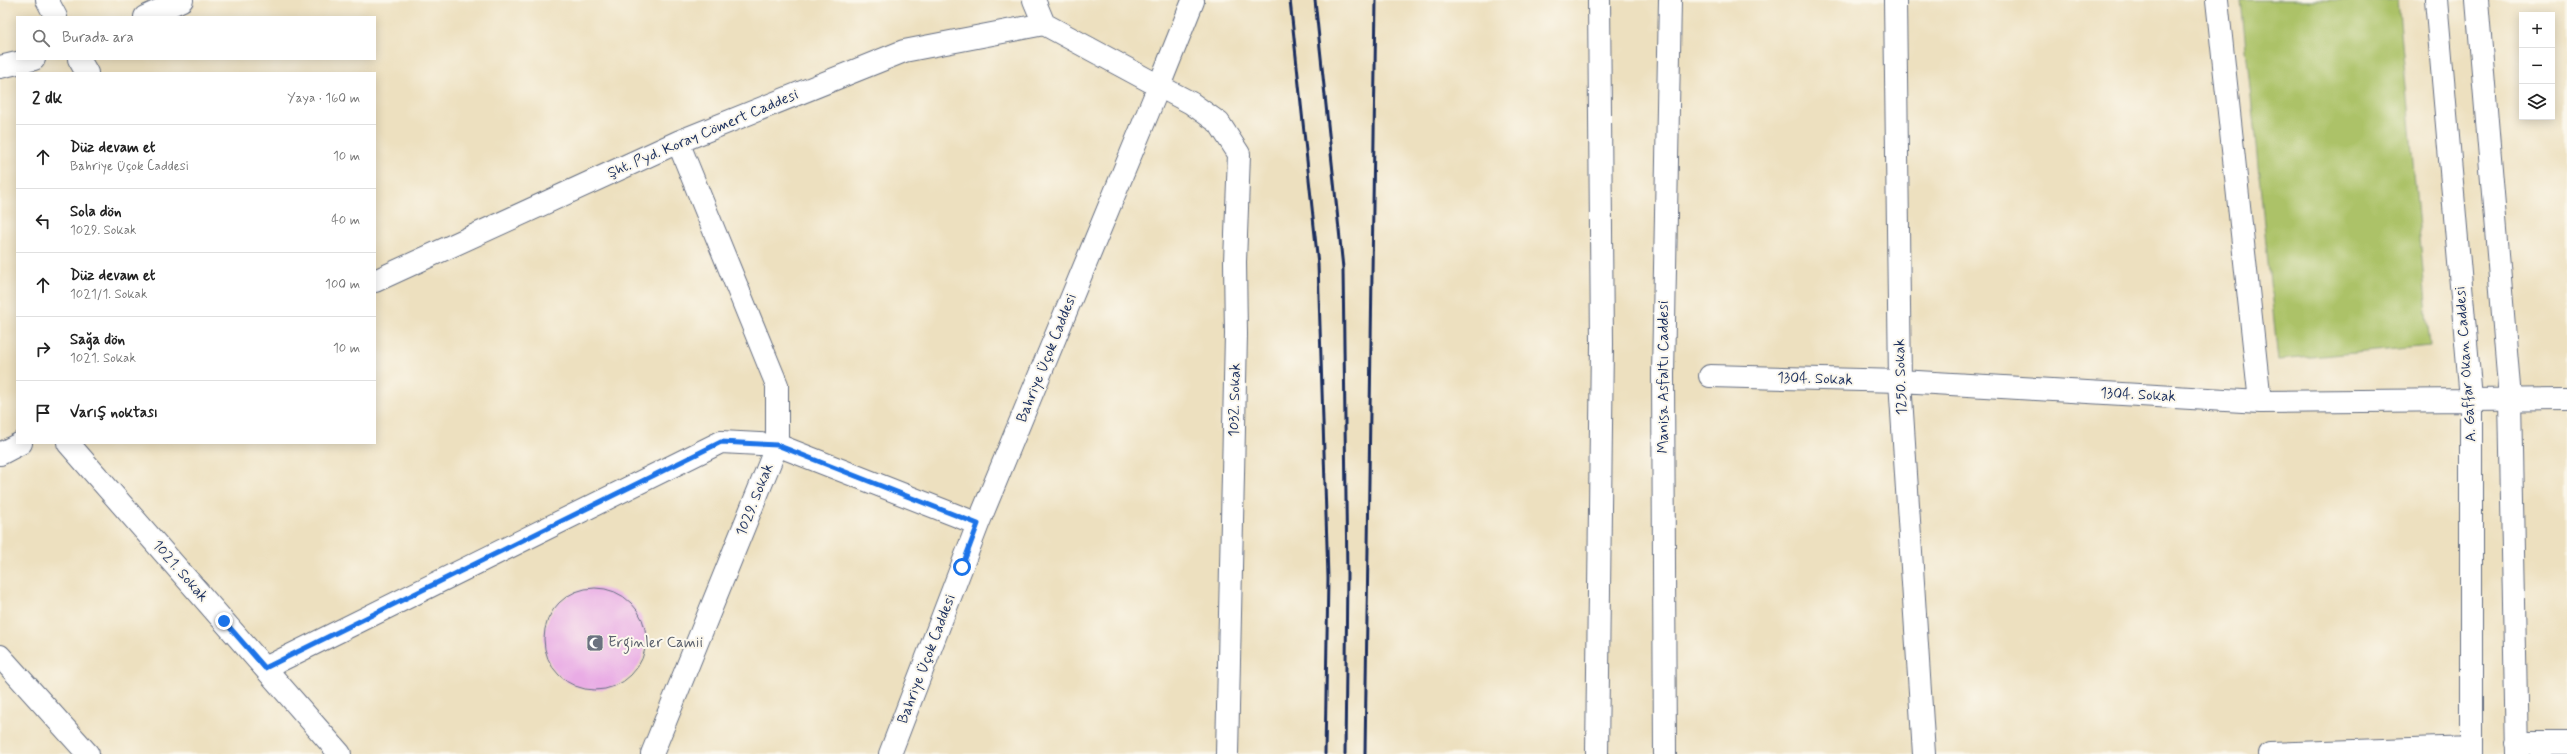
<!DOCTYPE html>
<html lang="tr">
<meta charset="utf-8">
<style>
:root{--surface:#fff;--page:#f2f2f2;--text:#222;--muted:#767676;--line:#e0e0e0}
body{margin:0;font-family:Mynerve,sans-serif;background:var(--page);color:var(--text)}
.controls{position:absolute;right:12px;top:12px;display:grid;overflow:hidden;border-radius:0px;box-shadow:0 2px 10px #0003}
.controls button{width:36px;height:36px;display:grid;place-items:center;padding:0;border:0;border-bottom:1px solid var(--line);background:var(--surface);color:var(--text);font:20px sans-serif}
.stop{position:absolute;width:12px;height:12px;margin:-9px;border:3px solid #1a73e8;border-radius:50%;background:#fff}
.stop.end{background:#1a73e8;border-color:#fff;box-shadow:0 1px 4px #0008}
.list{margin:0;padding:0;list-style:none}
h2{display:flex;justify-content:space-between;align-items:center;height:52px;margin:0;padding:0 16px;font-size:17px}
h2 small{font-size:13px;font-weight:400;color:var(--muted)}
.list li{display:grid;grid-template-columns:26px 1fr auto;gap:12px;align-items:center;box-sizing:border-box;height:64px;padding:0 16px;border-top:1px solid var(--line)}
.list b{display:block;font-size:15px;white-space:nowrap}
.list p{margin:0;font-size:13px;white-space:nowrap;color:var(--muted)}
.list em{font-size:13px;font-style:normal;color:var(--muted)}
.icon{flex:none;width:22px;height:22px;fill:none;stroke:currentColor;stroke-width:2;stroke-linecap:round;stroke-linejoin:round}
.map{position:relative;flex:none;width:2567px;height:754px;overflow:hidden}
.search{position:absolute;background:var(--surface);box-shadow:0 2px 10px #0003;left:16px;top:16px;width:360px;height:44px;display:flex;align-items:center;gap:10px;box-sizing:border-box;padding:0 14px;border-radius:0px;color:var(--muted);font-size:15px}
.panel{position:absolute;background:var(--surface);box-shadow:0 2px 10px #0003;left:16px;top:72px;width:360px;height:372px;border-radius:0px}
.map>svg:first-child{display:block}
</style>
<div class="map">
<svg width="2567" height="754" viewBox="0 0 2567 754">
<rect width="100%" height="100%" fill="#fbf7ec"/>
<filter id="ink" filterUnits="userSpaceOnUse"><feTurbulence type="fractalNoise" baseFrequency=".025" numOctaves="2"/><feDisplacementMap in="SourceGraphic" scale="8" xChannelSelector="R" yChannelSelector="G"/><feConvolveMatrix kernelMatrix="1 2 1 2 8 2 1 2 1" color-interpolation-filters="sRGB"/></filter>
<filter id="wash" filterUnits="userSpaceOnUse"><feTurbulence type="fractalNoise" baseFrequency=".012" numOctaves="4" result="noise"/><feDisplacementMap in="SourceGraphic" scale="16" xChannelSelector="R" yChannelSelector="G"/><feGaussianBlur stdDeviation="0.9" result="paint"/><feColorMatrix in="noise" values="0 0 0 0 0 0 0 0 0 0 0 0 0 0 0 0 0 1.4 0 .05"/><feComposite in="paint" operator="in"/></filter>
<g filter="url(#wash)">
<rect width="100%" height="100%" fill="#ede0bf"/>
<path fill="#acc267" stroke="#647862" d="M2241,0H2398L2430,346L2278,360Z"/>
<g id="blocks">
<path fill="#e9ace5" d="M544 639a51 51 0 1 1 102 0a51 51 0 1 1-102 0Z"/>
</g>
</g>
<g filter="url(#ink)">
<use href="#blocks" fill-opacity="0" stroke="#646d80" stroke-width="1"/>
<g fill="none" stroke-linecap="round" stroke-linejoin="round">
<g stroke="#646d80" stroke-width="24">
<path id="minor" d="M47,0L56,17
M1034,0L1044,24
M1895,0L1900,381L1924,754
M2217,0L2260,402
M2436,0L2471,399V754
M2477,0L2510,399L2517,754
M1193,1L1159,86L1191,103L1219,123L1239,154L1235,262L1236,334L1227,754
M145,17L182,0
M79,59L87,73
M0,67L34,59
M375,281L678,142L904,51L1044,24
M1710,376L1900,381L2260,402L2567,399
M68,443L340,754
M0,454L21,443
M0,656L88,754
M265,668L721,442L777,445V385L678,142
M2516,743H2567
M652,754L777,445L978,524
M890,754L978,524L1159,86L1044,24
M2270,754L2471,747"/>
</g>
<g stroke="#646d80" stroke-width="24">
<path id="highway" d="M1597,754L1602,344L1599,0
M1665,754L1663,375L1670,0"/>
</g>
<use href="#minor" stroke="#fff" stroke-width="22"/>
<use href="#highway" stroke="#fff" stroke-width="22"/>
<path stroke="#1b2f5e" stroke-width="3" d="M1290,0L1318,264L1328,578L1325,754
M1315,0L1343,268L1347,575L1345,754
M1365,754L1376,0"/>
</g>
</g>
<g fill="none" stroke-linecap="round" stroke-linejoin="round" filter="url(#ink)">
<path stroke="#1a73e8" stroke-width="5" d="M224,621L265,668L721,442L777,445L978,524L962,567"/>
</g>
<defs>
<g id="mosque-square" transform="scale(0.9)"><rect x="-9" y="-9" width="18" height="18" rx="4" fill="#6b7280" stroke="#fbf7ec"/><path d="M3.5-4.9A6 6 0 1 0 3.5 4.9A5 5 0 1 1 3.5-4.9Z" fill="#fff"/></g>
</defs>
<g fill-rule="evenodd">
<use href="#mosque-square" x="595" y="643"/>
</g>
<g text-anchor="middle" dominant-baseline="central" stroke-width="4" stroke-linejoin="round" paint-order="stroke">
<g font-size="15" fill="#1b2f5e" stroke="#fbf7ec">
<text transform="translate(703 134) rotate(-23)">Şht. Pyd. Koray Cömert Caddesi</text>
<text transform="translate(1047 358) rotate(-68)">Bahriye Üçok Caddesi</text>
<text transform="translate(2466 364) rotate(-94)">A. Gaffar Okan Caddesi</text>
<text transform="translate(1664 377) rotate(-90)">Manisa Asfaltı Caddesi</text>
<text transform="translate(1901 377) rotate(-92)">1250. Sokak</text>
<text transform="translate(1815 379) rotate(2)">1304. Sokak</text>
<text transform="translate(2138 395) rotate(3)">1304. Sokak</text>
<text transform="translate(1235 400) rotate(-89)">1032. Sokak</text>
<text transform="translate(755 500) rotate(-68)">1029. Sokak</text>
<text transform="translate(180 571) rotate(49)">1021. Sokak</text>
<text transform="translate(927 659) rotate(-69)">Bahriye Üçok Caddesi</text>
</g>
<g font-size="15" fill="#5b616d" stroke="#fbf7ec" text-anchor="start">
<text x="608" y="643">Erginler Camii</text>
</g>
</g>
</svg>
<div class="controls">
<button>+</button>
<button>−</button>
<button><svg class="icon" aria-label="layers" viewBox="0 0 24 24"><path d="M12 4l9 5-9 5-9-5zM3 14l9 5 9-5"/></svg></button>
</div>
<div class="stop" style="left:962px;top:567px"></div>
<div class="stop end" style="left:224px;top:621px"></div>
<div class="search"><svg class="icon" aria-label="search" viewBox="0 0 24 24"><circle cx="10" cy="10" r="6"/><path d="M15 15l6 6"/></svg>Burada ara</div>
<section class="panel">
<h2>2 dk<small>Yaya · 160 m</small></h2>
<ul class="list">
<li><svg class="icon" aria-label="ahead" viewBox="0 0 24 24"><path d="M12 20V5M6 11l6-6 6 6"/></svg><div><b>Düz devam et</b><p>Bahriye Üçok Caddesi</p></div><em>10 m</em></li>
<li><svg class="icon" aria-label="left" viewBox="0 0 24 24"><path d="M17 20v-9H6M10 6l-5 5 5 5"/></svg><div><b>Sola dön</b><p>1029. Sokak</p></div><em>40 m</em></li>
<li><svg class="icon" aria-label="ahead" viewBox="0 0 24 24"><path d="M12 20V5M6 11l6-6 6 6"/></svg><div><b>Düz devam et</b><p>1021/1. Sokak</p></div><em>100 m</em></li>
<li><svg class="icon" aria-label="right" viewBox="0 0 24 24"><path d="M7 20v-9h11M14 6l5 5-5 5"/></svg><div><b>Sağa dön</b><p>1021. Sokak</p></div><em>10 m</em></li>
<li><svg class="icon" aria-label="arrive" viewBox="0 0 24 24"><path d="M6 21V4h12l-3 4 3 4H6"/></svg><div><b>Varış noktası</b></div></li>
</ul>
</section>
</div>
